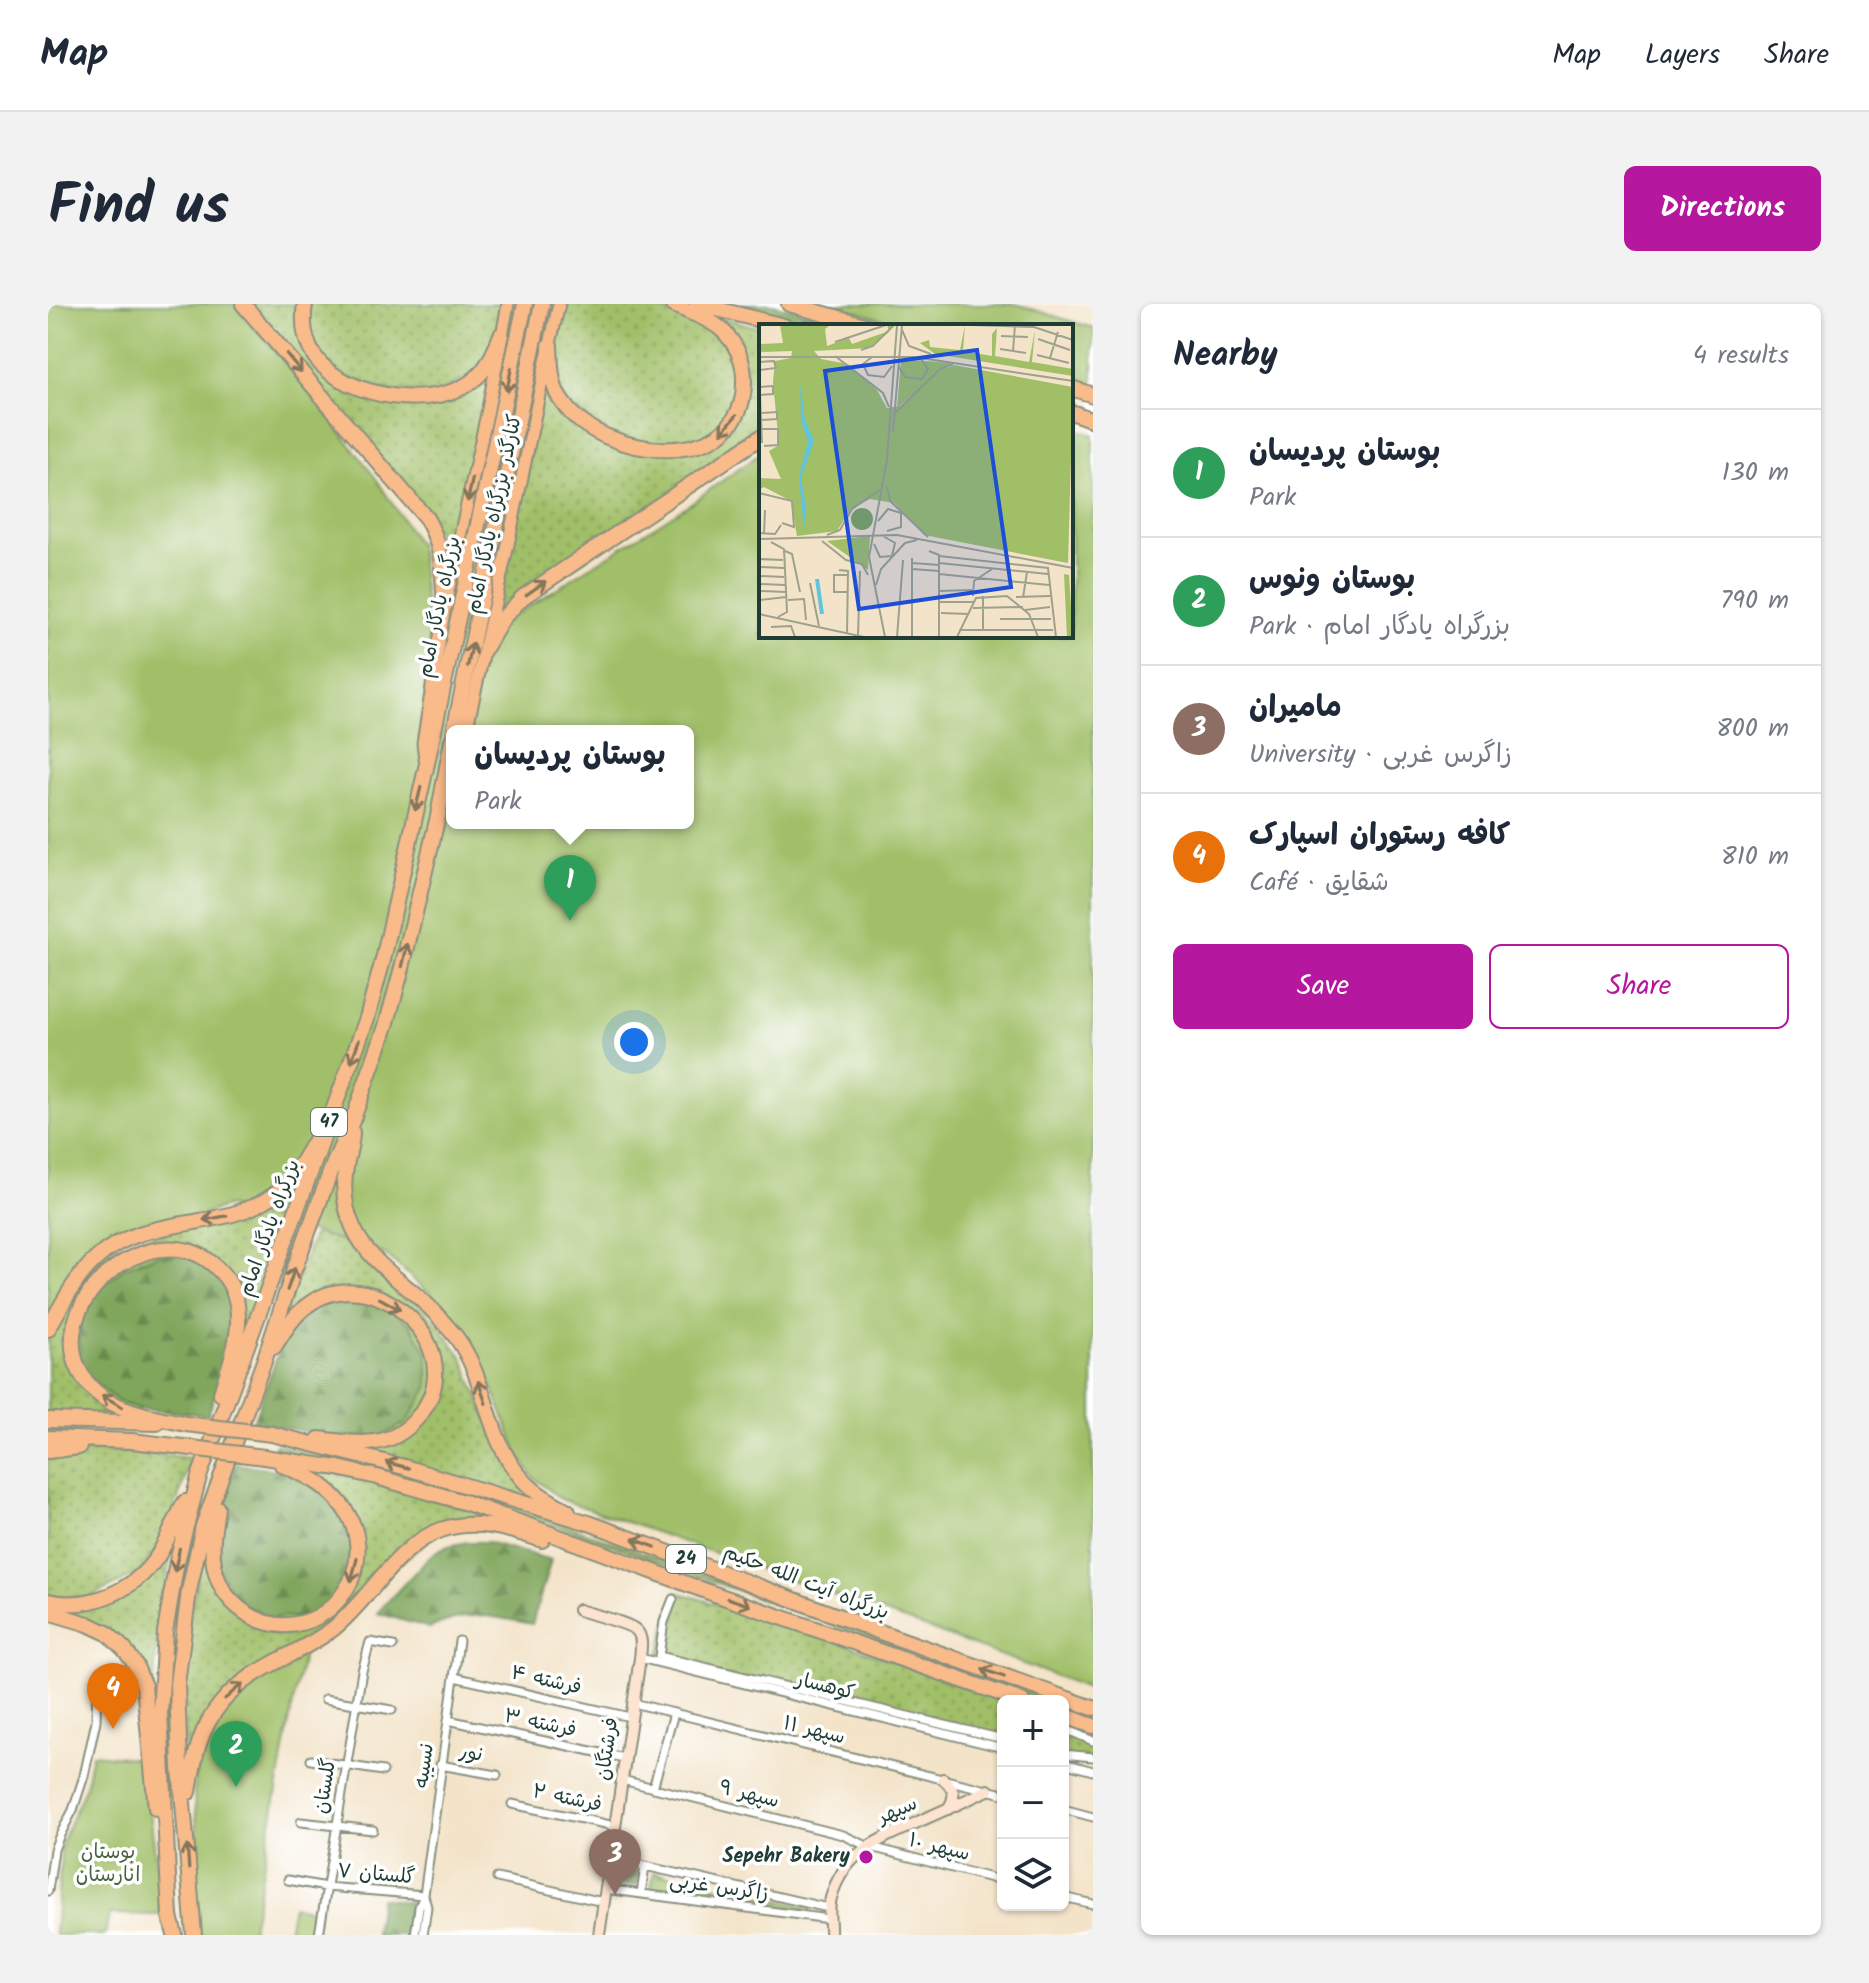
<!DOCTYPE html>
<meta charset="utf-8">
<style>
:root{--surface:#fff;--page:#f2f2f3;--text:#1f2937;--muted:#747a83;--line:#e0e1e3;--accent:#b5179e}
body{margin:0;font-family:Kalam,"Playpen Sans Arabic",sans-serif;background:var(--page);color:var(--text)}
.controls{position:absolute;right:24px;bottom:24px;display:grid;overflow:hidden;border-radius:12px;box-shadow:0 2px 6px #0004}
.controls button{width:72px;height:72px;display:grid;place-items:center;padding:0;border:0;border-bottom:2px solid var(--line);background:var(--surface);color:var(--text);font:40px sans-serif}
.you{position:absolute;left:586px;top:738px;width:28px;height:28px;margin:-20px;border:6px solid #fff;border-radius:50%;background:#1a73e8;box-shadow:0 0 0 12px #1a73e833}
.badge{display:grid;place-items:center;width:52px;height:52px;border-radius:50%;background:var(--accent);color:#fff;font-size:26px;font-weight:700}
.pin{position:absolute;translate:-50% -66px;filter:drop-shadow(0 2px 4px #0008)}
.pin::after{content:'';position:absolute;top:42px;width:28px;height:24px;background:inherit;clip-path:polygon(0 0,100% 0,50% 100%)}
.popup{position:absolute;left:398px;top:421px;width:248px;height:104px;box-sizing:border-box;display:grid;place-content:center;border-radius:12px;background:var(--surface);filter:drop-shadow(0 2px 6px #0005);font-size:26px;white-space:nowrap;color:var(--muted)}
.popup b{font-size:30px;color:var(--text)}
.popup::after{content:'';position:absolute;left:50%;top:100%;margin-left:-16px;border:16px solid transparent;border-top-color:var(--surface)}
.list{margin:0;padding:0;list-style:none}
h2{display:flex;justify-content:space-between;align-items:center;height:104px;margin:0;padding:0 32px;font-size:34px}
h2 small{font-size:26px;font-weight:400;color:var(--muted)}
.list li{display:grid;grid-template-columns:52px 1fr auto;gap:24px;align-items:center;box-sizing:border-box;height:128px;padding:0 32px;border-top:2px solid var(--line)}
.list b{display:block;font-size:30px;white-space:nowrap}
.list p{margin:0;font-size:26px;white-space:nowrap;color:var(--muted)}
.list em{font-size:26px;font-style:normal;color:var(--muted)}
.actions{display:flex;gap:16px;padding:24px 32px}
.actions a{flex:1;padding:18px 0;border:2px solid var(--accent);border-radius:12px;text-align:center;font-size:28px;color:var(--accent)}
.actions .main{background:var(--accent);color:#fff}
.icon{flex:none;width:44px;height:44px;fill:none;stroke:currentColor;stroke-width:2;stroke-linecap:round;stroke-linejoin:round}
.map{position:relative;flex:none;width:1045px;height:1631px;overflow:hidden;border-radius:12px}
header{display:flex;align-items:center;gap:48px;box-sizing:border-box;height:112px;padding:0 40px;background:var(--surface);border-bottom:2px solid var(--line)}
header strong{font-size:38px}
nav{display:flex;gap:44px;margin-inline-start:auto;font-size:28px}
.intro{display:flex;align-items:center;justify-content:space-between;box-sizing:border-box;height:192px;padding:0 48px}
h1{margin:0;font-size:56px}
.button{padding:20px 36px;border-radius:12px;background:var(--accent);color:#fff;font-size:28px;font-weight:700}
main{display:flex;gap:48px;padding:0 48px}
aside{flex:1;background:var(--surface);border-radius:12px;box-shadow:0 2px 6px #0004}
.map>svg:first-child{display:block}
</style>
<header>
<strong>Map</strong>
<nav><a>Map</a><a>Layers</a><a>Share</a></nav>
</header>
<div class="intro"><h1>Find us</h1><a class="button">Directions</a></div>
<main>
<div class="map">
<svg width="1045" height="1631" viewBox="0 0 1045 1631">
<defs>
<pattern id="grass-dots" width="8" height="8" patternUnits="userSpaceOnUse" patternTransform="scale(2)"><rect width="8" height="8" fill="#a0bf67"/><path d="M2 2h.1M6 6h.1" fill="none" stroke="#829c56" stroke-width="1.8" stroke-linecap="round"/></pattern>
<pattern id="forest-firs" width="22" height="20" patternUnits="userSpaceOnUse" patternTransform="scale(2)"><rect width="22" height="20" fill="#80a65c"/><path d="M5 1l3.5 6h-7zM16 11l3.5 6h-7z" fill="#68884d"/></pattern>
</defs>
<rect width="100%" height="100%" fill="#fff"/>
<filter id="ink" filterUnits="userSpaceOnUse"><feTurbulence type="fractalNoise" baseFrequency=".0125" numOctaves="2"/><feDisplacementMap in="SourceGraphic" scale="16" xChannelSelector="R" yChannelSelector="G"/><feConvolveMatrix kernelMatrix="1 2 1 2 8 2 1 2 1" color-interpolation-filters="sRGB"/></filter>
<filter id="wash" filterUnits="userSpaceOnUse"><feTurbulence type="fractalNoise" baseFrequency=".006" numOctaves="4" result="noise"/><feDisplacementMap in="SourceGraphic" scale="32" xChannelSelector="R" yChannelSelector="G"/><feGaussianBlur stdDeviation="1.8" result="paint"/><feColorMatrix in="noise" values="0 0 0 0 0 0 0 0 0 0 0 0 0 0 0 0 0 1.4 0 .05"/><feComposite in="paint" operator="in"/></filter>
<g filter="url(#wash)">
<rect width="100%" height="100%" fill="#f3e3c8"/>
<path fill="url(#grass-dots)" stroke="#607e4e" stroke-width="2" d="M199,0H254L252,8L279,69L378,99L402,95L423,84L446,56L398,288L392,232Z
M259,0H455L447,38L429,69L390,89L339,87L298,73L268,49L258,7Z
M516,0H582L647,13L669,26L691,57L688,106L665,131L618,142L557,129L512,91L508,42Z
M655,9L713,24V129L447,319L498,66L506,92L581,144L675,133L699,64Z
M299,840L297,915L382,1011L414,1052L440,1117L495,1199L278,1139L228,1033Z
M265,842L175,1095L192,1034L84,1112L0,1109V1034L36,972L82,937L166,918Z
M228,1140L341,1164L468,1203L1009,1397H997L524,1227L389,1182L312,1162L226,1144Z
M36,1146L99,1149L143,1154L128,1201L111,1243L89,1270L40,1294L0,1292V1151Z
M246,1161L307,1174L411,1202L499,1233L399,1220L261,1336L139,1481C137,1421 133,1360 144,1300C149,1272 157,1243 164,1215Z
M132,1214C120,1261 110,1311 107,1360C105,1393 106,1426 106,1459L85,1349L0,1301L74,1290Z
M629,1288L787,1336L955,1397V1435L780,1393L609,1358L625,1295Z
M1015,1417L1045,1428V1458L1015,1450Z
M606,1568L764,1604L762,1608L603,1584Z"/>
<path fill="url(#forest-firs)" stroke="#507248" stroke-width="2" d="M692,0H724L810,22H774Z
M114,949L146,953L175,977L186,1015L179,1056L160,1111L92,1105L71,1098L40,1073L32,1057L31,1023L48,988L75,964Z
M298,992L333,998L362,1020L380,1050V1084L358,1119L332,1133L283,1132L205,1118L233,1042L239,1031L267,1001Z
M188,1160L229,1166L251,1173L289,1201L304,1232V1261L286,1295L258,1313L221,1314L190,1298L170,1263L173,1206Z
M420,1238H439L503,1256L484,1320C442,1312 423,1305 382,1324L329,1309L382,1252L400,1242Z
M571,1564L586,1567L592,1571L589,1580L586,1582L568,1580L565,1573L566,1568Z
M332,1594L369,1599L364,1631H327Z"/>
<path fill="#a0bf67" stroke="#607e4e" stroke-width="2" fill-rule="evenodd" d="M0,0H185L248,71L290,124L329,176L371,242L378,307L470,309L643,199L713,149V332H1023V124L1045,131V1386L852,1314L513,1195L485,1173L469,1147L438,1067L399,1005L337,950L181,902L75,932L0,1019ZM404,427H640V519H404Z
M785,0H968L1045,24V80L1023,73V22H856Z
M256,1347L241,1419L203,1631H152L147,1578L150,1538L146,1490L149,1449L185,1391Z
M44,1450L96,1455L114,1611L61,1610L57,1631H7L14,1537L37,1484Z
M245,1602L270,1606L266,1631H239Z"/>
</g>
<g filter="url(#ink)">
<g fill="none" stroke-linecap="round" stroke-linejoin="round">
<g stroke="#89907e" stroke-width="11">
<path id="street" d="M625,1295L616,1318L611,1352L955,1435
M592,1354L955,1444
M406,1373L582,1413
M277,1395L344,1406
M585,1399L955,1490
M400,1416L576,1454
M1015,1424L1045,1437
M1015,1450L1045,1453
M263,1456L335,1467
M1015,1459L1045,1467
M392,1461L449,1471
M574,1476L795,1531L819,1542L955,1577
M605,1484L626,1409
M464,1500L567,1522
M1015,1505L1045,1513
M253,1518L325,1526
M562,1554L780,1604
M449,1574L555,1598
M240,1576L278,1583L376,1591
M557,1585L781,1615
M0,1587L6,1546L11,1533L25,1506L36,1472L48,1417L49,1377
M593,1590L597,1562
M1015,1593L1045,1600
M271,1631L314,1367L322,1338L345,1342
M367,1631L371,1603L376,1591L411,1337
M375,1631L379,1603L376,1591"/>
</g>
<g stroke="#89907e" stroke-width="14">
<path id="secondary" d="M531,1306C542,1310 582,1319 589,1327C595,1334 593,1345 592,1354L551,1631
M895,1475C906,1484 909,1492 900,1505
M782,1631C783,1618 779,1607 783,1594C796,1547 832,1536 872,1517C895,1507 917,1497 940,1486"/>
</g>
<g stroke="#89907e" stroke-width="15">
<path id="primary" d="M418,427L459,245L497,62L511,0
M377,455L375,439L397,301L440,105L460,0"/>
</g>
<g stroke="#89907e" stroke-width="18">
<path id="highway" d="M195,0L378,214C396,244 394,267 397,301
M257,0C254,19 256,37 267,53C297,95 391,109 429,73C441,62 447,46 453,31
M649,0L736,22
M741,0L820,22
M502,41C503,62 502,82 515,99C554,156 695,172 696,79C697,58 688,39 673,25C658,12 640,9 624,0
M1023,84L1045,91
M1023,108L1045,116
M438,343L455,314L475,293L713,133
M406,427L494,0
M304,828C304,838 301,847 299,857C294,880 295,901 305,923C319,955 350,975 375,997C387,1008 398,1021 408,1033C439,1074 438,1132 471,1171C484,1188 502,1197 520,1207
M0,1025C14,1001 27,973 49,954C100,907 179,931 232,886C250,870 260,845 274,825
M226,1043C235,1029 243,1015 256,1004C322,948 430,1045 369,1114C358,1127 343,1136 327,1138C309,1141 289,1137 271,1135
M0,1116L109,1119
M138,1120C113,1114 85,1110 62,1098C44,1088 30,1071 26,1051C12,981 114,909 169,964C183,977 190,994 190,1013C191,1039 180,1065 173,1090
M224,1130L356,1163L541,1219L835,1329L1045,1404
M0,1134L84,1137L135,1143
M0,1147L31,1143
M216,1153L290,1164L329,1173L419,1199L658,1287L974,1397
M169,1204C167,1220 163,1237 165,1253C167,1277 178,1296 198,1309C274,1358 360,1246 273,1181C261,1172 248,1167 234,1161
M0,1297C41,1306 85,1288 109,1253C120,1236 127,1216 137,1198
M0,1308L40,1320L59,1329L76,1345L87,1360L96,1382L108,1504
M1015,1411L1045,1422
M141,1488C146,1454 151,1425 174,1398C203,1363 251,1351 286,1324C322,1295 349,1241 393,1226C427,1214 462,1225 494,1236
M127,1631L122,1612L112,1409L117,1328L129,1257L151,1173L319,714L335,656L378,464L477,0
M146,1631L132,1463L129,1380L141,1287L155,1222L215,1060L246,966L285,861L305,815L338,722L354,664L390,512L404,436"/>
</g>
<use href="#street" stroke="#fff" stroke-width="7"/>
<use href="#secondary" stroke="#fde4d1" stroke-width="10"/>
<use href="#primary" stroke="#fabb8b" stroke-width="11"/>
<use href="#highway" stroke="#fabb8b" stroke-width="14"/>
<g stroke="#89907e" stroke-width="18" stroke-linecap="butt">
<path id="highway-bridge" d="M138,1120L224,1130
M135,1143L216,1153"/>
</g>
<use href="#highway-bridge" stroke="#fabb8b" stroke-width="14"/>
</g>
<defs><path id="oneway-shaft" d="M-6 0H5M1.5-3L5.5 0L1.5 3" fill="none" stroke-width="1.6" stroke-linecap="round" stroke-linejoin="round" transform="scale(2)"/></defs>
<g stroke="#82765b">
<use href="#oneway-shaft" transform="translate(246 59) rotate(50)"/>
<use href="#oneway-shaft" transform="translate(461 76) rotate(101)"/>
<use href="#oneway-shaft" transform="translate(681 120) rotate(130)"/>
<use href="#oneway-shaft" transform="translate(422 186) rotate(102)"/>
<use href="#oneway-shaft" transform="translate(488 284) rotate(-35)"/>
<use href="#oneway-shaft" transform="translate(422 351) rotate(-78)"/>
<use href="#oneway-shaft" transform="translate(370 495) rotate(104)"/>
<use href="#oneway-shaft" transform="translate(357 651) rotate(-77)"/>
<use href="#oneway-shaft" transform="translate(307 747) rotate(110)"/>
<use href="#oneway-shaft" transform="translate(167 914) rotate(170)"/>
<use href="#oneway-shaft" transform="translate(243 975) rotate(-71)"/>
<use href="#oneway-shaft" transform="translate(342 1000) rotate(29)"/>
<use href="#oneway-shaft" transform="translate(434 1088) rotate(-109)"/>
<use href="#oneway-shaft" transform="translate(64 1097) rotate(-151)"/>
<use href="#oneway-shaft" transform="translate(349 1161) rotate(-165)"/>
<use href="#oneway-shaft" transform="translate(596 1239) rotate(-160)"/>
<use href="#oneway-shaft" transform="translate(129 1256) rotate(102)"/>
<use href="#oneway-shaft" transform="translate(306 1266) rotate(105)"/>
<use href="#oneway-shaft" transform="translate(691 1298) rotate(19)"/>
<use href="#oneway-shaft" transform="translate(945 1369) rotate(-160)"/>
<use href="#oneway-shaft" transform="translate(186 1387) rotate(-41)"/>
<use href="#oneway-shaft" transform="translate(140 1553) rotate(-94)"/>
</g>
</g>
<circle fill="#b5179e" stroke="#fff" stroke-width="3" cx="818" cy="1553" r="8"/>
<g text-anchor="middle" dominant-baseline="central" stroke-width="7" stroke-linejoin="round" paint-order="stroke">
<g fill="#fff" stroke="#627771" stroke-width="2">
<rect x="263" y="804" width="36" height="28" rx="6"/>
<rect x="618" y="1241" width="40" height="28" rx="6"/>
</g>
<g font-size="18" font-weight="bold" fill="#1f3d34">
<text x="281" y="818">47</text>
<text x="638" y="1255">24</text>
</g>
<g font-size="20" fill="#1f3d34" stroke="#fff">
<text transform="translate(447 210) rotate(-78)">کنارگذر بزرگراه یادگار امام</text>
<text transform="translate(392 303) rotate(-78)">بزرگراه یادگار امام</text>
<text transform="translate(222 924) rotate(-70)">بزرگراه یادگار امام</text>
<text transform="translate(758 1279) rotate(21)">بزرگراه آیت الله حکیم</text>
<text transform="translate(498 1377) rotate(13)">فرشته ۴</text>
<text transform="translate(777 1383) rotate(14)">کوهسار</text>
<text transform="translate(492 1420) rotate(12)">فرشته ۳</text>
<text transform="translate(766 1427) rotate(14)">سپهر ۱۱</text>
<text transform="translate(560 1445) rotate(-82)">فرشتگان</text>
<text transform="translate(423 1450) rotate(10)">نور</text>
<text transform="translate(377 1462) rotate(-82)">نسیبه</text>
<text transform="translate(278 1482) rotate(-81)">گلستان</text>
<text transform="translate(701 1491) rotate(14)">سپهر ۹</text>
<text transform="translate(519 1495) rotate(12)">فرشته ۲</text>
<text transform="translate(850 1507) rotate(-24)">سپهر</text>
<text transform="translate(891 1544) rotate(14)">سپهر ۱۰</text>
<text transform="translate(328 1571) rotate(5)">گلستان ۷</text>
<text transform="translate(671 1584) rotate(8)">زاگرس غربی</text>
</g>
<g font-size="20" fill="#466443" stroke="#fff">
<text x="60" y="1549">بوستان<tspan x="60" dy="23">انارستان</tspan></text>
</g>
<g font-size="20" font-weight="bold" fill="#1f3d34" stroke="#fff" text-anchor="end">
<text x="802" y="1553">Sepehr Bakery</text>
</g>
</g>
<g transform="translate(711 20)">
<rect width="314" height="314" fill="#f3e3c8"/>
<path d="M142,35L192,39L138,84ZM111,212L109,246L68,217Z" fill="#a0bf67"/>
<path d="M92 195a11 11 0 1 1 22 0a11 11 0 1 1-22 0Z" fill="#80a65c"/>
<path d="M21,1H71L66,5L68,22L90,14L93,20L130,7L128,1H135L130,8L110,24L55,27L62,35L89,40L118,66L128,84L141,82L182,46L195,41L314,63L309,239L165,211L135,179L111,175L92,185L78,207L38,212L32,177L5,163L0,166V154L22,155L10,127L20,121L14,58L16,37L32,34L33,27L0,28V20L24,19ZM206,1L204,27L233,32V10L238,4L236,32L270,38L276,6L273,38L314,45V52L176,30L161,19L170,16L171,23L201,26ZM305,250L310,251L314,313H308Z" fill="#a0bf67"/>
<path d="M41,59L46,96L55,117L42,154L47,183L45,207L40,153L49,117L42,97Z" fill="#5fc4dd"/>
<path fill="none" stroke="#5fc4dd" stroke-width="4" d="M58,255L63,290"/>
<path fill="none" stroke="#9ea18d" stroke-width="2" d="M212,1L275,3L314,16M143,6L150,22L172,30M242,12L269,13M279,15L311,26M76,18L127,1M241,25L267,29M102,26L114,22L135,1M254,28L256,1M278,31L310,39M76,32L124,69L130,83M0,33H155L314,57M113,33L104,40L109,51L125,53L133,42M291,34L299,8M0,38L15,37L17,44L0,46M140,43L146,53L163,55L169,45L162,35M0,47L3,119M1,71L14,70V62L1,63M137,88L181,45L194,40M1,89L18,88V95L2,96M3,105H19V121L5,122M134,108L143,1M128,163L131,177L169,213M0,169L33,177L35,203L23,199M119,197L129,185L142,189V203L128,207M0,209L16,210L22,201M5,210L6,186M68,211L81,206L93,185L121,166M0,215L138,211L314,244M63,217L87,236L103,240L109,251M12,218L25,225L28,288L19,293M115,220L121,233L133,232L136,219L124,212M26,227L33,230L41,268M170,227L180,231V313M180,232L289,244L297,313M0,235L24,236M153,239L180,241M180,239L289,250M0,243L25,244M153,245L180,247M80,246L89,247L88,310M180,250L290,261M89,251H75V268H89M0,252L25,253M51,259L60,302M0,260L26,261M117,261L122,245L146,219L158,216M0,267L27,268M180,267L213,266M214,272L215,257L233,245M257,273L291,272M264,274L268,248M0,276L27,273M29,276L45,275L47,296M180,278H216M214,284L264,283M266,286L291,283M182,289L210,290M0,290L105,313M241,295H292M12,303L32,302L36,313M200,306H294M224,307V272M99,312L101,247M126,313L110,233L128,136L138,1M138,313L144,236M153,313V234M198,313L217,274L248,272L270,290L279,313M198,313H280"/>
<path fill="#1d4ed8" fill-opacity="0.15" stroke="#1d4ed8" stroke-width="4" d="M218,26L252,263L100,285L66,47Z"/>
<rect width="314" height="314" fill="none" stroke="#1f3d34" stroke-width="4"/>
</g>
</svg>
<div class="controls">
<button>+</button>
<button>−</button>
<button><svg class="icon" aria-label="layers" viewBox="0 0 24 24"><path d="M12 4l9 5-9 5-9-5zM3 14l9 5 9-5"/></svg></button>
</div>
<div class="you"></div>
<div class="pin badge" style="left:522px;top:617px;background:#2e9e5b">1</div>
<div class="popup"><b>بوستان پردیسان</b>Park</div>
<div class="pin badge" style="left:188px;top:1483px;background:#2e9e5b">2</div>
<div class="pin badge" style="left:567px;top:1591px;background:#8d6e63">3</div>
<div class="pin badge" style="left:65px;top:1425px;background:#e8710a">4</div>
</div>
<aside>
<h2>Nearby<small>4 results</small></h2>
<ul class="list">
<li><span class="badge" style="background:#2e9e5b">1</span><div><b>بوستان پردیسان</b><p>Park</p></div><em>130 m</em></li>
<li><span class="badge" style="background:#2e9e5b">2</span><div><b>بوستان ونوس</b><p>Park · بزرگراه یادگار امام</p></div><em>790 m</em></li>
<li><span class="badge" style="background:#8d6e63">3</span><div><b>مامیران</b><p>University · زاگرس غربی</p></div><em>800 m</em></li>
<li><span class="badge" style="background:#e8710a">4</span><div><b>کافه رستوران اسپارک</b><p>Café · شقایق</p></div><em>810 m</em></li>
</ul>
<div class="actions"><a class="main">Save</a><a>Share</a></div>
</aside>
</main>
